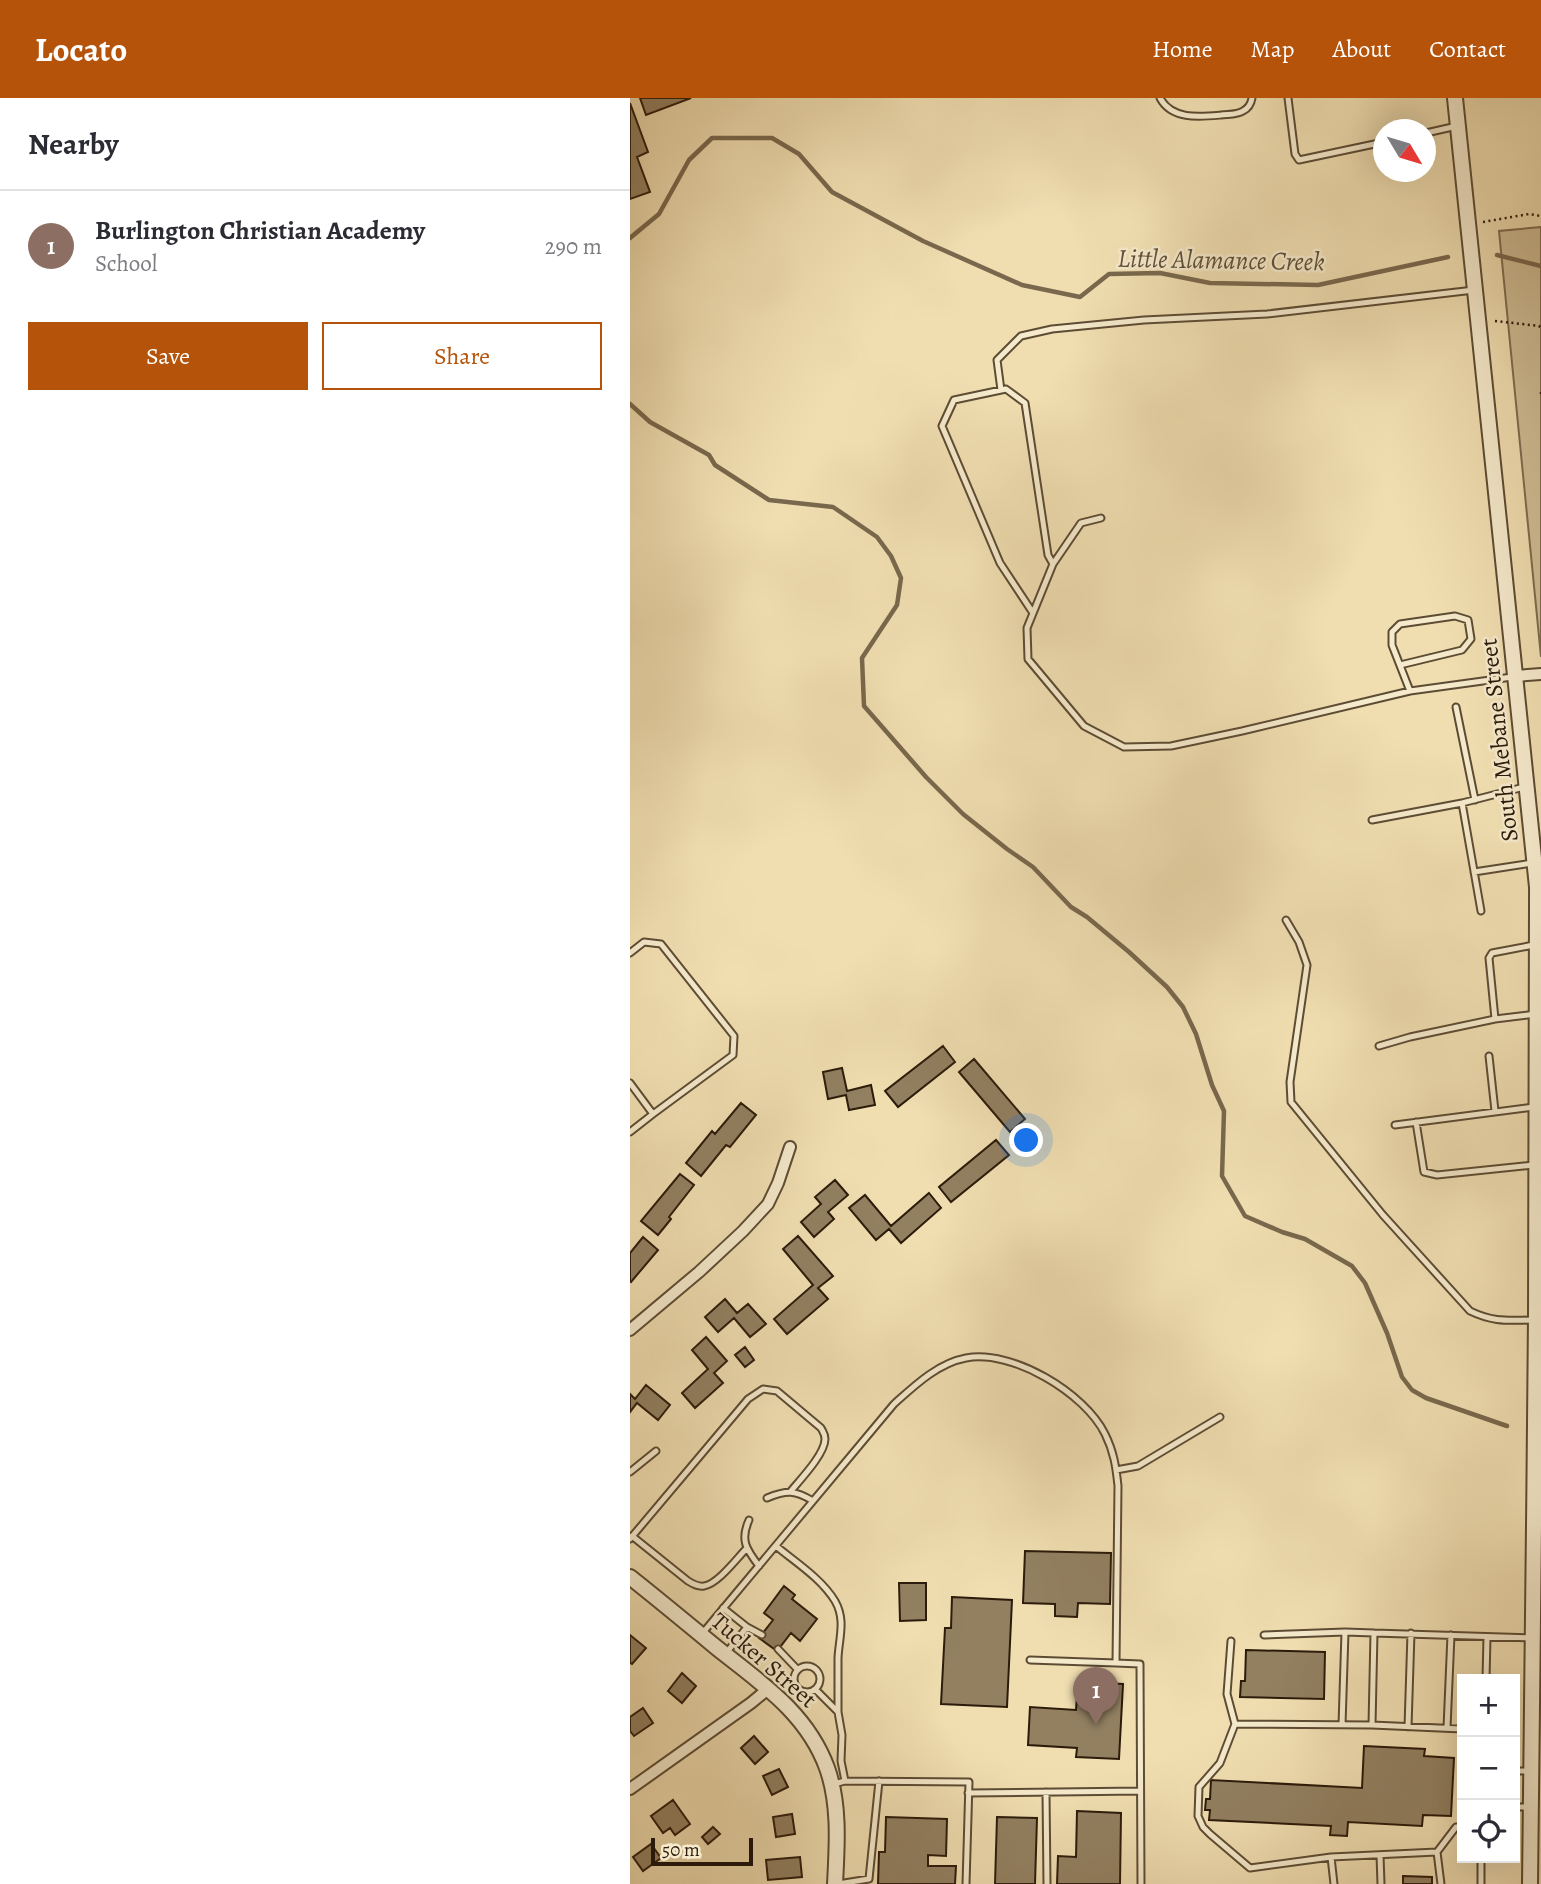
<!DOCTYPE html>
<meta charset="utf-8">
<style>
:root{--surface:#fff;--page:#f2f2f3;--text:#2b2b33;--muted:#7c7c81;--line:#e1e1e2;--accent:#b45309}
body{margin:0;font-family:Alegreya,serif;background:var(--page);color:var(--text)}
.controls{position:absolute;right:21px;bottom:21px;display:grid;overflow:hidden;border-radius:0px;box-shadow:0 7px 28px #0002}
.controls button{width:63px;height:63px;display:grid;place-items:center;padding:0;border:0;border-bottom:2px solid var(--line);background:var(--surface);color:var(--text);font:35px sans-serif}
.compass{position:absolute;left:743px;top:21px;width:63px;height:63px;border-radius:50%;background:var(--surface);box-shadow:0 7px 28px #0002;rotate:128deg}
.scale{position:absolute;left:21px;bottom:18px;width:102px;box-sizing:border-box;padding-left:7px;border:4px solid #2c1b0b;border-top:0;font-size:19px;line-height:24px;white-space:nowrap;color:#2c1b0b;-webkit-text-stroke:5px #f5eacc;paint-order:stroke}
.you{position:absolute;left:397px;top:1043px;width:24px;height:24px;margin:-18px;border:5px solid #fff;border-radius:50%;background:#1a73e8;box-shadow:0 0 0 10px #1a73e833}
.badge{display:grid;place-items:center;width:46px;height:46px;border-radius:50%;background:var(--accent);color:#fff;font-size:23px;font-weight:700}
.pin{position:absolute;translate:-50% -58px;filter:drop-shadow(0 2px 4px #0008)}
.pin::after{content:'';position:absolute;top:37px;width:24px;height:21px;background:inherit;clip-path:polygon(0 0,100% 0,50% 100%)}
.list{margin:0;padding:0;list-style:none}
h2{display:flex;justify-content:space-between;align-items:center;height:91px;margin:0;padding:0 28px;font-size:30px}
h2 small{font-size:23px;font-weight:400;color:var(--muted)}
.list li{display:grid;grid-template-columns:46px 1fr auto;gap:21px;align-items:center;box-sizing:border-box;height:112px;padding:0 28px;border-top:2px solid var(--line)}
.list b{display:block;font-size:26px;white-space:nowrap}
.list p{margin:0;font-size:23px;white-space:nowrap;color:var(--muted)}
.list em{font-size:23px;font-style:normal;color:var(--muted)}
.actions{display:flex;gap:14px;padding:21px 28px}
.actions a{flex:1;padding:16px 0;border:2px solid var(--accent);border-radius:0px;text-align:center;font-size:24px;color:var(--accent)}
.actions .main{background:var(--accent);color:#fff}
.icon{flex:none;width:38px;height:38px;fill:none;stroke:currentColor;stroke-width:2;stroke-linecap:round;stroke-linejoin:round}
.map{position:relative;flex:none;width:911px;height:1786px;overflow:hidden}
header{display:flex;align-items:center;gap:42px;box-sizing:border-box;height:98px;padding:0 35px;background:var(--accent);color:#fff}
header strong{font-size:33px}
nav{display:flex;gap:38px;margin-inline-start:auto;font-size:24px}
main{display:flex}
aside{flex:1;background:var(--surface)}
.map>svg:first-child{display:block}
</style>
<header>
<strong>Locato</strong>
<nav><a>Home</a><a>Map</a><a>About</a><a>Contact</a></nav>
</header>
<main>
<aside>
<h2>Nearby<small></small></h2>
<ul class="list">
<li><span class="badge" style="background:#8d6e63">1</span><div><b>Burlington Christian Academy</b><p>School</p></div><em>290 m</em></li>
</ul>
<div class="actions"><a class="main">Save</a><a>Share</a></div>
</aside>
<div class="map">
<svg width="911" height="1786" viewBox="0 0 911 1786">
<rect width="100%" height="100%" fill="#f0deb1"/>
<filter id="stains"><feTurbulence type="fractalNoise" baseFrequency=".00286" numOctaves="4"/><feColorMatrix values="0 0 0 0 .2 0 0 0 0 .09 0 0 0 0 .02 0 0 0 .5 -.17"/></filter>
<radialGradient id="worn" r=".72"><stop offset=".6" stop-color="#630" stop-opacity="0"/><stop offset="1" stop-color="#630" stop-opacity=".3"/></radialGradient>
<path fill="#cfbd95" stroke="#7e6c50" stroke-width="2" d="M911,129V559L869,133Z"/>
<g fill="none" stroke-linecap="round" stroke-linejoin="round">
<path stroke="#79684d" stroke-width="4.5" d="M0,140L29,116L59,62L82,40H142L169,56L202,94L293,143L392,187L450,199L479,176L530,175L580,185L688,187L818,159
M867,157L911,168
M0,306L20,324L79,357L85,367L139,402L203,409L247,439L261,458L271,480L267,507L232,560L234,608L296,679L333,716L377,751L403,769L441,809L457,819L499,854L537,889L553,909L566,936L582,987L594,1013L592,1078L615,1118L652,1134L675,1141L722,1168L735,1185L757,1235L772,1279L782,1292L796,1300L877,1328"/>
</g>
<path fill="#928061" stroke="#2c1b0b" stroke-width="2" d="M10,0H61L16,17Z
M0,5L18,54L7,59L20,94L0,101Z
M313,948L325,964L268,1009L255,993Z
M344,961L395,1021L380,1034L329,974Z
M212,970L217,993L241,987L245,1007L219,1012L216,997L198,1001L193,974Z
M111,1005L126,1017L100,1049L96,1047L71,1078L56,1065L82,1033L85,1036Z
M366,1042L379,1057L321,1104L309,1089Z
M50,1076L64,1087L39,1119L41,1121L28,1137L11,1123Z
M205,1082L218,1097L198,1114L204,1121L184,1139L171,1124L191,1106L185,1099Z
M299,1095L311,1110L271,1145L259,1131L246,1142L219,1110L235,1097L261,1128Z
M168,1138L203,1178L188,1190L198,1201L157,1236L144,1221L183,1187L153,1151Z
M13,1139L28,1152L1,1184L0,1183V1155Z
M95,1201L107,1215L118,1206L136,1226L120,1239L104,1220L88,1234L75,1219Z
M76,1239L97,1263L84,1275L93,1285L65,1310L52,1295L78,1271L62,1252Z
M115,1249L124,1262L115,1269L105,1257Z
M16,1287L40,1307L28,1322L7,1305L0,1314V1296L5,1301Z
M395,1453L481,1455L480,1506L448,1505L447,1519L425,1518V1506L393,1505Z
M269,1485H296V1522L270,1523Z
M154,1488L165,1497L162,1501L187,1521L170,1543L161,1535L147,1553L129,1540L143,1522L134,1515Z
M322,1499L382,1502L377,1609L311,1606L315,1530H321Z
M0,1537L16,1550L2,1566L0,1565Z
M616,1552L695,1554L694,1601L610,1599L611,1583H615Z
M52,1575L66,1588L52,1605L38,1593Z
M448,1584L493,1586L489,1661L446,1659L447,1650L398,1647L400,1609L446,1612Z
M13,1610L23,1625L4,1638L0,1633V1619Z
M124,1638L138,1654L125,1666L111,1650Z
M734,1648L795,1651L794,1658L824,1660L821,1718L793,1717L792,1728L718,1724L717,1738L700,1737L701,1728L579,1722L580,1712H575L576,1701H580L581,1682L732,1690Z
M149,1671L158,1689L142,1697L133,1678Z
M43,1702L60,1726L45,1737L40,1730L33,1735L21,1718Z
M447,1713L491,1715L490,1786H427L428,1758L446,1759Z
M162,1716L165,1736L146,1739L143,1719Z
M256,1719L317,1721L316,1758L298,1757V1768H326L325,1786H248L249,1754H255Z
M367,1719L407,1720L405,1786H365Z
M83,1729L90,1736L78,1746L72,1739Z
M21,1746L31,1760L13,1773L3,1759Z
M170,1759L172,1779L138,1782L136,1762Z
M773,1778L802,1779V1786H773Z"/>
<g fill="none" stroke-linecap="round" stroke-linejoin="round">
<g stroke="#5d4c34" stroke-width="9">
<path id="service" d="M530,0C542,22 569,19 591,17C598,16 607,17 613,13C619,10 621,6 622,0
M658,0L665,56L669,62L754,44
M796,35L827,28
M371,292L367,262L391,238L422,231L514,222L637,216L844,192
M471,420L451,425L423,466L397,530L398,561L454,628L494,649L541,648L612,633L780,593L882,579
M403,515L370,465L312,328L324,302L376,291L395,305L418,457L423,466
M770,567L832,552L841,541L838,522L825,518L770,526L762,534V547L780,593
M826,609L845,702
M832,705L851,813
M742,722L832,705L894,689
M844,774L902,765
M656,822L669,844L677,867L660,984L661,1004L753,1117L840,1213C865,1225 879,1222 906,1222
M904,847L862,855L859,860L865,921L906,916
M0,855L14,844L31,846L104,938L103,957L23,1016
M749,948L780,939L865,921
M859,958L865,1013
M0,985L23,1016L0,1034
M786,1024L794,1074L807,1077L904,1067
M765,1027L904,1009
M486,1372L508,1368L590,1319
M0,1374L26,1353
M137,1400C157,1392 165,1392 183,1403
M119,1422C110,1442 116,1451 129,1468
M2,1438L58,1483C63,1486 68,1489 74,1488C88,1486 107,1460 117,1450
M0,1441L118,1301L133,1291L147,1293L191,1330C193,1334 195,1336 195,1341C195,1356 170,1382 160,1394
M146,1448C165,1464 191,1480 205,1503C216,1522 209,1540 208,1560C208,1578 208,1596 208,1614L185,1591
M93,1510L117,1529L132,1537
M71,1537L264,1306C284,1288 308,1265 336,1260C382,1251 455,1295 475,1336C484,1354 486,1369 488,1388L486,1565L510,1566L511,1786
M634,1537L715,1534
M601,1543L597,1596L605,1626
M148,1551L168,1572
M97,1554L117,1529
M400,1562L486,1565
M164 1581a13 13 0 1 1 26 0a13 13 0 1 1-26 0Z
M856,1581L857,1539
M712,1627L715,1534L744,1535
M742,1627L832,1631
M778,1629L781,1535
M817,1630L821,1537
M885,1673H902
M215,1683L339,1684L336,1786
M204,1686L215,1683L211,1663L212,1637L208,1614
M416,1694L417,1786
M338,1695L510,1693
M885,1709H899
M807,1754L826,1729H832
M750,1757L751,1786
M701,1759L807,1754L811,1786
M208,1786L239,1781L249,1683
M704,1786L701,1759L620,1770L580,1736L573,1729L568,1718L569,1689L590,1665L605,1626L742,1627L744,1535L900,1540
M851,1786V1760"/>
</g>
<g stroke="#5d4c34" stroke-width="14">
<path id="minor" d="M885,578L911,576
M0,1232L69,1174L113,1133L138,1106L148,1085L160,1049
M0,1691L121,1605L138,1591"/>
</g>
<g stroke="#5d4c34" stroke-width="18">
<path id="tertiary" d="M825,0L907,789C908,932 907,1075 906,1219C904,1408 903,1597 900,1786
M0,1479C29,1502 58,1526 87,1550C131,1585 177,1615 197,1670C210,1706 207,1748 205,1786"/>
</g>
<path stroke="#2c1b0b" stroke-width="2.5" stroke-dasharray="2 3.5" stroke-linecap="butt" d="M853,124L899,116L911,118
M865,223L909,228L911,230
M911,294V296"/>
<use href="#service" stroke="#f5eacc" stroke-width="5"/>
<use href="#minor" stroke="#f5eacc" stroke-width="10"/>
<use href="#tertiary" stroke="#f5eacc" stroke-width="14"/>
</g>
<g text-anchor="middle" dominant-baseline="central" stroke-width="5" stroke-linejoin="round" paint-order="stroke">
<g font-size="24" fill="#2c1b0b" stroke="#f5eacc">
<text transform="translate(869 642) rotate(-96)">South Mebane Street</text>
<text transform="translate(134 1562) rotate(41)">Tucker Street</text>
</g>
<g font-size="26" font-style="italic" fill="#604f37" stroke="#f5eacc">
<text transform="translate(591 162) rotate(1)">Little Alamance Creek</text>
</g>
</g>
<rect width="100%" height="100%" filter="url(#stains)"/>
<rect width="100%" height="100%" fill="url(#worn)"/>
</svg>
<div class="controls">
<button>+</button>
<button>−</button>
<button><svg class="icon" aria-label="locate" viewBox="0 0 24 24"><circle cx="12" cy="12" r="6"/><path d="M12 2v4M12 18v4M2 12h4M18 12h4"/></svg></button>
</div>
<svg class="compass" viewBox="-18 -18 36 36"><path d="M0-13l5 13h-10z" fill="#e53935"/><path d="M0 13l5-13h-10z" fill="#7c7c81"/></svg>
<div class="scale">50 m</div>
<div class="you"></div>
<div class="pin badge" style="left:466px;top:1627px;background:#8d6e63">1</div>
</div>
</main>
